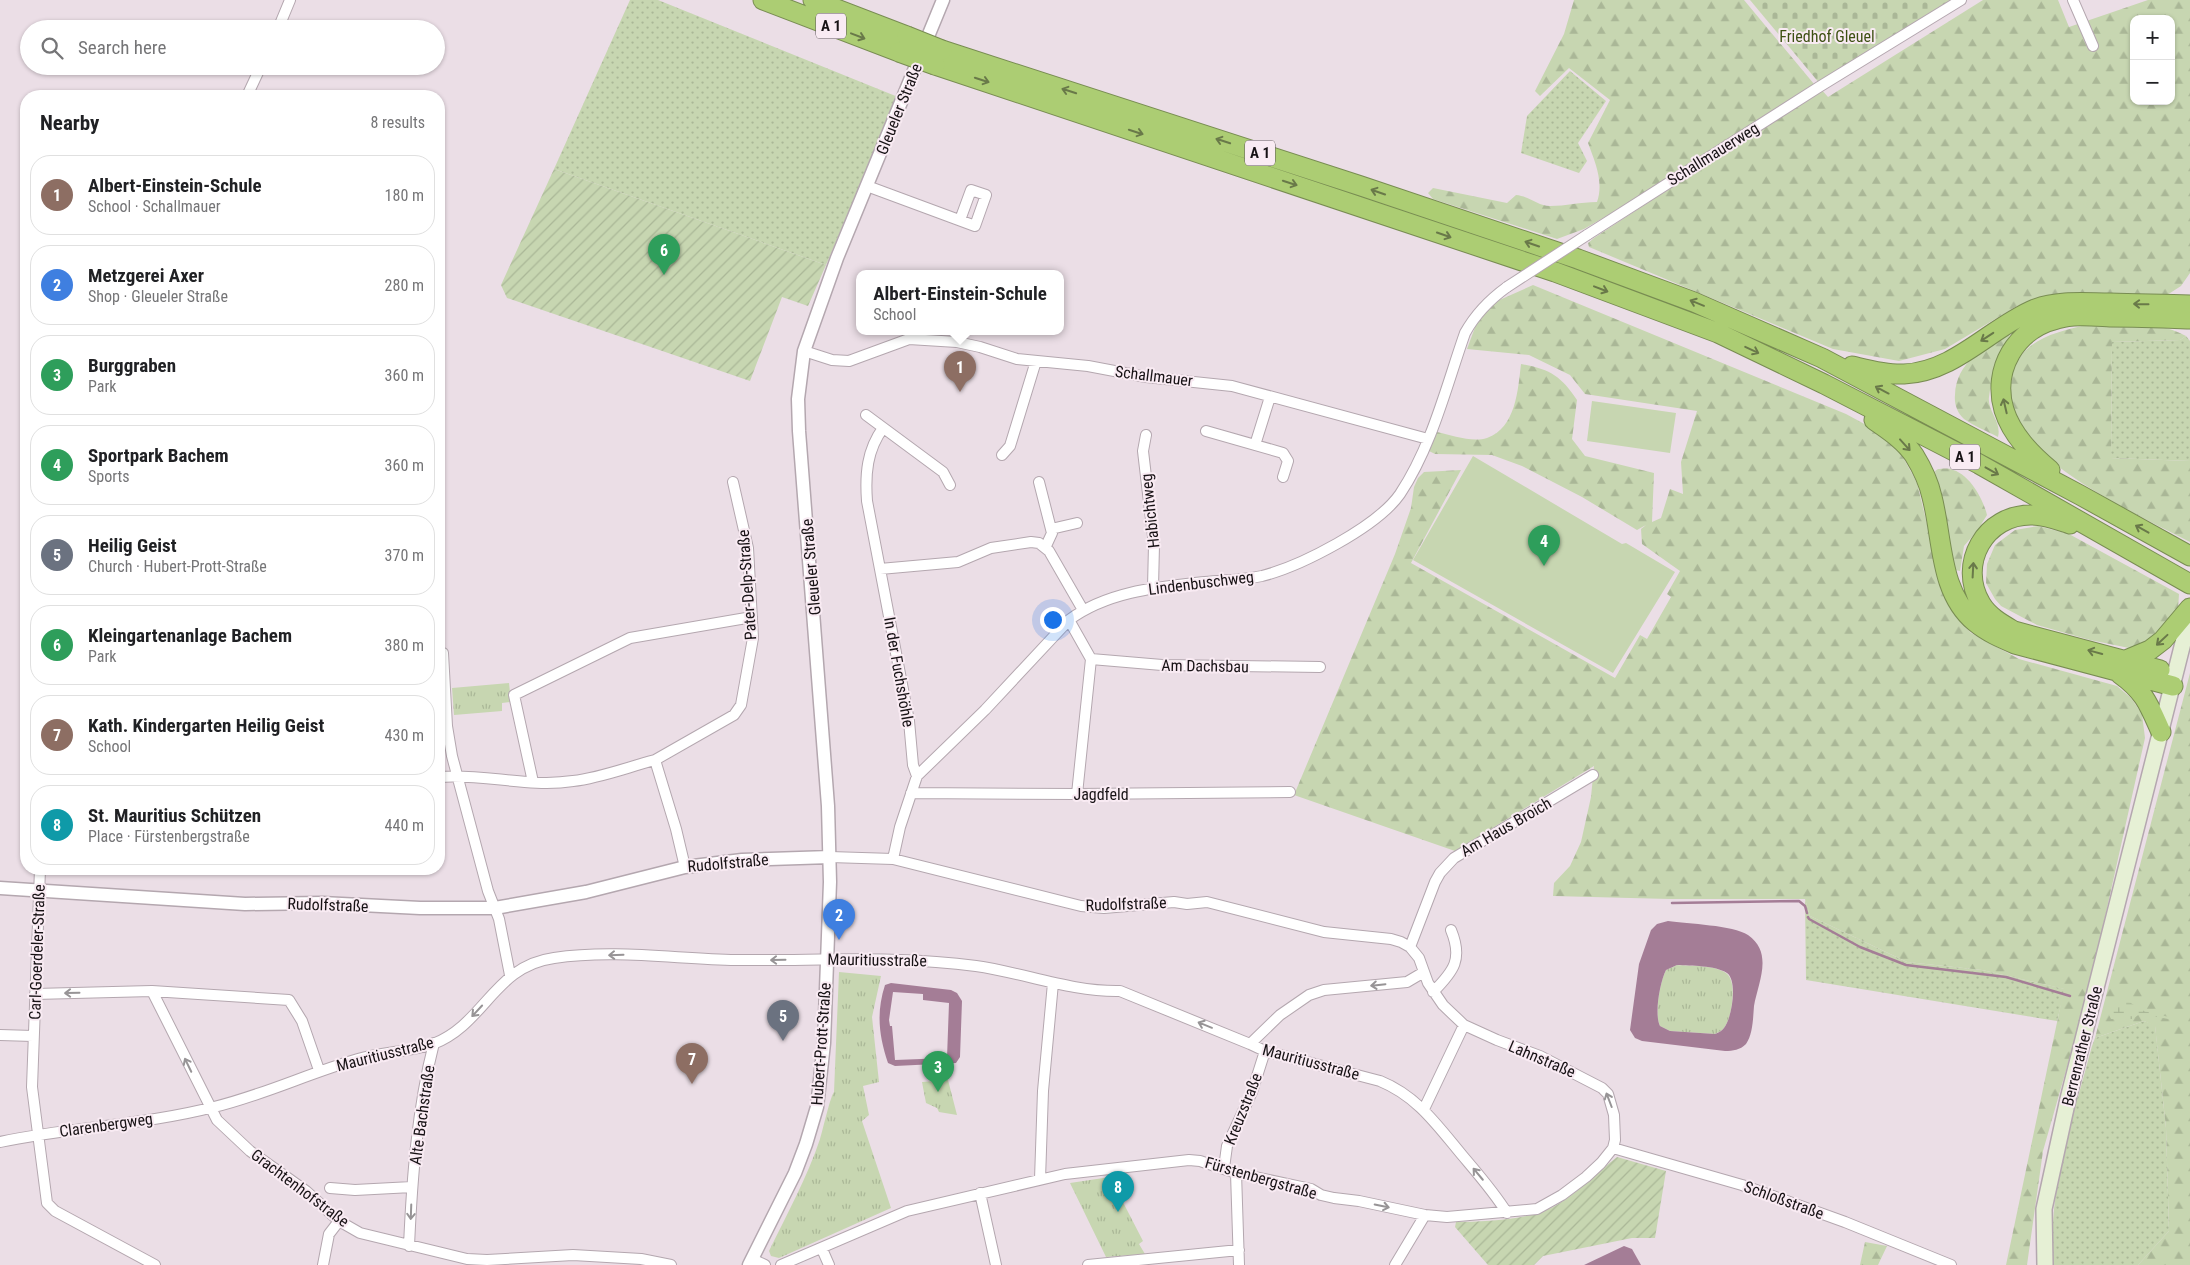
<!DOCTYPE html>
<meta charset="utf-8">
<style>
:root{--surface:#fff;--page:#f6f6f6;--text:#202124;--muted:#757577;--line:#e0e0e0;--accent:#546e1f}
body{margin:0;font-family:"Roboto Condensed",sans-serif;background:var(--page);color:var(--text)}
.controls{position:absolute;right:15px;top:15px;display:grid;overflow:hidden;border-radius:10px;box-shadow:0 1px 4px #0004}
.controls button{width:45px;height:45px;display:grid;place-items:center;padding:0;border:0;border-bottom:1px solid var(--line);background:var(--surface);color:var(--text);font:25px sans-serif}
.you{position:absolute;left:1052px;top:619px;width:18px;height:18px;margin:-12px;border:4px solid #fff;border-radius:50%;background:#1a73e8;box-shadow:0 0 0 8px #1a73e833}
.badge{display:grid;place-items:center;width:32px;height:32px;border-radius:50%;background:var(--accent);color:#fff;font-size:16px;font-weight:700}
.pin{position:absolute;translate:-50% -41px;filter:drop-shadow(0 1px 2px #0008)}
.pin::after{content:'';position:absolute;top:26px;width:18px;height:15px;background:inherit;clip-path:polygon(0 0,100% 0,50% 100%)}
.popup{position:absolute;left:856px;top:270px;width:208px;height:65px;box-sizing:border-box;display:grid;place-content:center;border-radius:10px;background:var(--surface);filter:drop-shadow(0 1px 4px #0005);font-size:16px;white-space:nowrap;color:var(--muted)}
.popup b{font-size:19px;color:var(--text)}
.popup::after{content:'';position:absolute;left:50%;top:100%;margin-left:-10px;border:10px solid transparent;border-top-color:var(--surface)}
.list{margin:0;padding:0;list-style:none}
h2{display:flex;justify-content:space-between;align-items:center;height:65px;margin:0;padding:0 20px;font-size:21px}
h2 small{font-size:16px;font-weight:400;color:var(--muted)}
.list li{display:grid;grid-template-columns:32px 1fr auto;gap:15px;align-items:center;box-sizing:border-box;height:80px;margin:0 10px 10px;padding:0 10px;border:1px solid var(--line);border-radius:20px}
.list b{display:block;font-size:19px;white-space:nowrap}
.list p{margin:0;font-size:16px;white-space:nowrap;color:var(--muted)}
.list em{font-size:16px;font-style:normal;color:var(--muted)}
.icon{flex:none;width:28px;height:28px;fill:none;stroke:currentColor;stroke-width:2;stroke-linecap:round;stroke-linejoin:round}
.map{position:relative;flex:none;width:2190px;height:1265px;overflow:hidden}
.search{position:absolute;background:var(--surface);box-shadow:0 1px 4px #0004;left:20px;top:20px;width:425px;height:55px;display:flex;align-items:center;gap:12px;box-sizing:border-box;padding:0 18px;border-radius:28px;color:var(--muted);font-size:19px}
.panel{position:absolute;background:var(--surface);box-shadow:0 1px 4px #0004;left:20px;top:90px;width:425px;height:785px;border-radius:20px}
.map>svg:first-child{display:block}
</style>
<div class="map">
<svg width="2190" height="1265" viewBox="0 0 2190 1265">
<defs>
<pattern id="grass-dots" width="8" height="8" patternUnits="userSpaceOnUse" patternTransform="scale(1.25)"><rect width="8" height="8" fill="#c7d6b1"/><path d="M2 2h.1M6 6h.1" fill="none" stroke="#aab797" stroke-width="1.8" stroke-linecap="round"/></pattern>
<pattern id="forest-firs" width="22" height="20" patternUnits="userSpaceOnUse" patternTransform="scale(1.25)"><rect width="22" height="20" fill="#c7d6b1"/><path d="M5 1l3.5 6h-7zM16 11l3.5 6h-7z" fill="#aab797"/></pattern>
<pattern id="wetland-marsh" width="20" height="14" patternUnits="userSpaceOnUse" patternTransform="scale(1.25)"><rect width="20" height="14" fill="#c7d6b1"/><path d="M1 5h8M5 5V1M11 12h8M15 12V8" fill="none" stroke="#aab797"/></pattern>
<pattern id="cemetery-stones" width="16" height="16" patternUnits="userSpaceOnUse" patternTransform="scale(1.25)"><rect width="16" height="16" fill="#c7d6b1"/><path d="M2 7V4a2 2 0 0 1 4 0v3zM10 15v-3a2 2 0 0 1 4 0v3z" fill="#aab797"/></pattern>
<pattern id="park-tufts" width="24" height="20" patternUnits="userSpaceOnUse" patternTransform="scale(1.25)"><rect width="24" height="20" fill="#c7d6b1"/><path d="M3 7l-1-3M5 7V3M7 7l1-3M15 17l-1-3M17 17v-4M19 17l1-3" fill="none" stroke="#aab797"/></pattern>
<pattern id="garden-furrows" width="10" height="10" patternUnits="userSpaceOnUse" patternTransform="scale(1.25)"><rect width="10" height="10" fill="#c7d6b1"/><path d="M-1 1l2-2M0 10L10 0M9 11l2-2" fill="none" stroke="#aab797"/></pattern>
</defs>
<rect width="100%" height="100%" fill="#ebdee6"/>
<path fill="url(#grass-dots)" d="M630,0H658L898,97L826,265L554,169Z
M1570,71L1606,101L1578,143L1587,161L1579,173L1521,153L1527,116Z
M2186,336L2190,341V461L2111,458L2112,342L2180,340Z
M1805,899L1810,916L1907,962L1982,970L2065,989L2057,1021L1806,980Z
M2144,1021L2155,1025L2166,1128L2169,1231L2138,1265H2053C2049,1208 2062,1156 2075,1101L2078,1097L2092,1046L2095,1038Z"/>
<path fill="url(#forest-firs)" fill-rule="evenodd" d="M1574,0H1744L1814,84L1622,207L1584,229L1557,239L1433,199L1428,193L1433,188L1507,203L1516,195C1529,196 1538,206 1550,206C1566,206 1580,202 1597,202C1604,182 1595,162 1588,143L1610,100L1569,68L1540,96L1535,91L1564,34Z
M1983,0H2058L2069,27L2148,0H2190V273L2181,286L2167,295H2052L2017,306L1945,349L1899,361L1833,349L1589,247L1588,243L1594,238L1821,89L1828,97ZM2134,19H2171V101H2134Z
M1533,285L1846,414L1870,427L1898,448L1917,483L1942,586L1957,618L1971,633L2019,659L2117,686L2131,698L2142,714L2145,738L2088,993L2043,1151L2027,1265H2006L2064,989L1982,970L1907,962L1810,916L1805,899H1669L1553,896L1554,883L1570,866L1581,842L1591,797L1594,766L1455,851L1294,795L1395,554L1411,508L1414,487L1418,478L1424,472L1461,470L1411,563L1615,678L1640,635L1647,639L1671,597L1667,594L1680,571L1642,544L1641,529L1646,525L1637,530L1582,497L1522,466L1492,455L1435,454L1429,451L1431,442L1437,432C1452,435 1472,443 1487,438C1516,428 1518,389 1521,364C1550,369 1561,376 1577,400L1572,439L1585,456L1654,473L1652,522L1661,518L1670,489L1683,494L1681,462L1697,411L1585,394L1570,375L1529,355L1467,349L1477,322L1495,302Z
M2086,325C2120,325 2156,319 2186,336L2180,340L2112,342L2111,458L2190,461V542C2141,516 2008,458 2008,393C2008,389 2010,383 2011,379C2019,340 2053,333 2086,325Z
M2010,331C2010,342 2005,343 2001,352C1994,365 1991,383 1989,397C1987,411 2002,422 1998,437C1987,431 1974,426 1964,419C1957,413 1954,403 1955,395C1956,362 1985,347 2010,331Z
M1938,469C1941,469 1946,468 1950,469C1969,473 1983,498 1987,515L1977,531L1964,546L1960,571L1955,570C1944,538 1943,504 1935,471Z
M2038,526L2069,534L2179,594L2178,609L2151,641L2134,649L2090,640L2037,625L2001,606L1995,599L1986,583L1987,564L1995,545L2015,530Z
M2190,673V1265H2138L2169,1231L2166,1128L2155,1026L2144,1021L2095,1038Z
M1865,1242L1887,1246L1878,1265H1860Z"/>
<path fill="url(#wetland-marsh)" d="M2124,999L2144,1011L2173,1018L2174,1020L2140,1014L2132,1019H2111L2109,1015L2113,1002Z"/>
<path fill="url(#cemetery-stones)" d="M1750,0H1953L1820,84Z"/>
<path fill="url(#park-tufts)" d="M509,683L511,702L502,703V711L454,715L452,688Z
M1677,965C1691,966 1715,965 1726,973C1738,981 1732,1018 1724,1028C1722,1031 1718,1032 1715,1034L1670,1031L1660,1026C1654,1014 1660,982 1666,970Z
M839,972L881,976L872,1017L879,1082L863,1086L869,1115L862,1121L891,1208L779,1258L771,1256L769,1251C787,1214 807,1178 820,1139C823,1130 830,1097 834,1092Z
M948,1080L957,1115L939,1112L937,1108L926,1103L922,1082Z
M1110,1177L1143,1241L1139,1244L1145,1254L1106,1257L1070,1183Z"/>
<path fill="url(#garden-furrows)" d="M554,169L826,265L808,306L782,297L750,381L507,298L501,285Z
M1617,1157L1666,1171L1655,1238H1632L1543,1256L1534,1265H1488L1455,1227L1456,1222C1487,1222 1535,1220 1560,1203C1580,1190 1598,1172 1617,1157Z"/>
<path fill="#c7d6b1" d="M1592,401L1676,413L1670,453L1587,441Z
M1473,456L1622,544L1626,543L1675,572L1613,673L1413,560Z"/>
<path fill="#a47d96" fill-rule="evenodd" d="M1668,921C1688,924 1733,925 1748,935C1774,953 1758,983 1754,1006C1753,1018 1753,1034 1746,1044C1740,1050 1733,1051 1725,1051L1642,1041L1635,1038L1630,1030L1639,964L1651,930L1657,924ZM1677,965C1691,966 1715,965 1727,973C1738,981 1732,1018 1724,1028C1722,1031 1718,1033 1715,1034L1670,1031L1660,1026C1654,1014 1660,982 1666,970Z
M891,983L951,990L957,993L962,1001L960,1057L956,1063L895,1066L888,1063C879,1036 876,1013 885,985ZM893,992L923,994V1000L949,1003L947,1058L895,1060L892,1026H890L889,1020Z
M1624,1246L1632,1249L1641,1265H1584Z"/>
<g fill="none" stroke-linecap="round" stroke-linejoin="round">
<path stroke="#a47d96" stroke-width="2.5" d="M1672,903L1799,901L1805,906L1807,913
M1808,917L1809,919L1860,947L1906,965L2006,977L2070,996"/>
<g stroke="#b4a7af" stroke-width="12">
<path id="minor" d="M2073,0L2093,46
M278,29L290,0
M247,96L261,66
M867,186L975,226L986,195L971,190L960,220
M1587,235L1819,87L1961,0
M804,351L832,360L849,361L909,339L957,342L980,347L1017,359L1088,366L1146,377L1232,386L1428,439
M866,415L943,472L950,485
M883,428C867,450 865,474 867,501L909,721L913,765L917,776
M1206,431L1283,453L1288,461L1283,477
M1146,435L1143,451L1154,545L1153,587
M1255,445L1270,397
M1002,455L1010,446L1036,361
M1039,482L1052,533L1046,546
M1051,529L1077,523
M880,569L958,562L991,548L1031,542L1039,543L1049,551L1083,610
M1069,620L1091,659L1077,794
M443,653L447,726L452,756L488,891L499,919L510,975
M1091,659L1162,665L1320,667
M439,777C483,773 528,788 573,781C600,778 628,767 655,760
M533,782L514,695L630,638L752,617
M911,793L1077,794L1290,792
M893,859L900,827L917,776L985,710L1069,620C1108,591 1159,587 1205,582C1224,580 1244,580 1262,576C1301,566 1377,527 1400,494C1432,446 1446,387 1465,333C1476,313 1489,300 1507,287
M685,867L676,829L655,760L734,715L741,705L753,638L748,548L733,482
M40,869L32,1087L47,1203L55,1211L155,1265
M1410,947L1435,882L1440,873L1454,858L1593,775
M152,991L289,1000L302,1021L319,1070
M1433,992C1454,971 1463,959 1451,930
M35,994L152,991L217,1120L250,1151L306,1191L339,1221L360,1233L467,1259L487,1260L573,1255L641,1259L671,1265
M0,1035L33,1036
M1250,1044L1280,1015L1309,995L1324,990L1407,982L1424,972
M1424,1109L1464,1025
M0,1142C71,1127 144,1125 214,1107C264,1095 309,1073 358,1059C383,1052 409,1052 433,1044C485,1024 494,966 554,958C614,949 676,959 736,960C816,961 897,955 976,966C1025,973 1071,992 1120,991L1250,1044L1265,1051L1380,1081C1417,1096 1437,1125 1462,1155C1478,1174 1494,1192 1507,1213
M1613,1148L1742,1185L1845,1222L1951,1265
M1224,1168L1227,1146L1252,1092L1265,1051
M1236,1173L1239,1265
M1040,1179L1043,1091L1053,983
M330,1188L355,1190L412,1187
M980,1193L996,1265
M409,1246C412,1179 417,1109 434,1043
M822,1249L829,1265
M752,1259L765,1265
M323,1265L329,1234L339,1221
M781,1265L907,1211L1065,1174L1189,1160L1200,1161L1236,1173L1311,1189L1321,1195L1334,1198L1359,1201L1425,1215L1447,1217L1537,1209L1562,1195L1586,1177L1601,1163L1613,1148L1615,1140L1614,1115L1608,1094L1602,1088L1540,1056L1497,1040L1464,1025L1443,1005L1428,983L1419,958L1410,947L1401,942L1391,939L1324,932L1207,902L1187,904L1174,902L1104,908L1081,906L893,859L830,857
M1088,1265L1239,1250
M1395,1265L1425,1215"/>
</g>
<g stroke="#b4a7af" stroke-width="15">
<path id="tertiary" d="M0,888L245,904L322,903L420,908H495L586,892L685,867L742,860L830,857
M749,1265L795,1173L806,1144L817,1107L824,1043L830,882L828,806L799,431L798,399L804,351L837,258L943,0"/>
</g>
<g stroke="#b4a7af" stroke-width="18">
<path id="secondary" d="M2045,1265L2044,1209L2068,1099L2190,615"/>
</g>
<g stroke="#788c52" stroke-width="21">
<path id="motorway" d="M763,0L899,52
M813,0L907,36
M942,50L1361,186L1578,259L1694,302L1822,358L2080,495L2190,556
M935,65L1555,272L1718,333L1824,384L1979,464L2190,584
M1852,366C1869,370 1887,375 1904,374C1955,372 1991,327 2035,309C2059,300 2086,303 2110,303C2137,304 2163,304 2190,305
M1874,420C1888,430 1904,440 1914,455C1922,468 1929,483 1932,497C1943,539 1939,592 1975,622C1987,632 2001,638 2015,644L2173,686
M2050,470C2031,454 2012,435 2004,410C1992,369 2016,329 2057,319C2074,314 2092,316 2110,317C2137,317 2163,318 2190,319
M2070,524C2058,520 2045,515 2032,515C1985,514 1957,564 1981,604C1989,617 2002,624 2014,631L2160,670
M2126,660L2150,650L2163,640L2190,608
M2120,674C2145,692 2149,705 2161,732"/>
</g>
<use href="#minor" stroke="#fff" stroke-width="10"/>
<use href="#tertiary" stroke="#fff" stroke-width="12"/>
<use href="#secondary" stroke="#e6f0d5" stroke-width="15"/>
<use href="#motorway" stroke="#accd73" stroke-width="19"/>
<g stroke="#b4a7af" stroke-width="12" stroke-linecap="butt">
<path id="minor-bridge" d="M1507,287L1587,235"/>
</g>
<g stroke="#788c52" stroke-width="21" stroke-linecap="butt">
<path id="motorway-bridge" d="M907,36L942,50
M899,52L935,65"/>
</g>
<use href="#minor-bridge" stroke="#fff" stroke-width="10"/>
<use href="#motorway-bridge" stroke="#accd73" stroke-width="19"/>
</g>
<defs><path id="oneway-shaft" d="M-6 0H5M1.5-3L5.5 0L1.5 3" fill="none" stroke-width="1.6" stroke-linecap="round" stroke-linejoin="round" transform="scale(1.25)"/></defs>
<g stroke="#697949">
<use href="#oneway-shaft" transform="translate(858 36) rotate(21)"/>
<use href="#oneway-shaft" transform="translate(982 80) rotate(18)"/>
<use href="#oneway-shaft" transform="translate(1069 91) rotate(-162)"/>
<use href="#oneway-shaft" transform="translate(1136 132) rotate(18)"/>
<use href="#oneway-shaft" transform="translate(1223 141) rotate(-162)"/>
<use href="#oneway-shaft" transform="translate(1290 183) rotate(18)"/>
<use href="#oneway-shaft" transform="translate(1378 192) rotate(-161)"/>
<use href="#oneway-shaft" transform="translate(1444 235) rotate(19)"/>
<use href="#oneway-shaft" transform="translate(1532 244) rotate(-161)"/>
<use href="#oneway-shaft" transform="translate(1601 289) rotate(21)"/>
<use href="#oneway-shaft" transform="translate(1697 303) rotate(-158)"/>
<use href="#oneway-shaft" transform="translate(2141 304) rotate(-179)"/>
<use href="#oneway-shaft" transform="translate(1987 337) rotate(147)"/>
<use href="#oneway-shaft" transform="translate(1752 350) rotate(25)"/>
<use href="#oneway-shaft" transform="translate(1882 390) rotate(-152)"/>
<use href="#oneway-shaft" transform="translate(2005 406) rotate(-103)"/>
<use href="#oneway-shaft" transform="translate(1905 445) rotate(48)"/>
<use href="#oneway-shaft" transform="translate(1992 471) rotate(29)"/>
<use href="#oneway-shaft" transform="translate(2142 529) rotate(-151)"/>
<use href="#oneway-shaft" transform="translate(1973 570) rotate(-87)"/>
<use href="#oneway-shaft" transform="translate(2162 640) rotate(137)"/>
<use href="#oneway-shaft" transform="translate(2095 652) rotate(-165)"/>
</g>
<g stroke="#979496">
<use href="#oneway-shaft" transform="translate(616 955) rotate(178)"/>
<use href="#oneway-shaft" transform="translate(778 960) rotate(179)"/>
<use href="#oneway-shaft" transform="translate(1378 985) rotate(174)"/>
<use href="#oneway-shaft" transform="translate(72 993) rotate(179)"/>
<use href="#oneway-shaft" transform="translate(477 1011) rotate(133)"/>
<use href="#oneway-shaft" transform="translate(1205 1025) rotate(-158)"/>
<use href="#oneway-shaft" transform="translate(188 1065) rotate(-116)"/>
<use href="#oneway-shaft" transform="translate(1609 1100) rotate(-111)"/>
<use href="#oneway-shaft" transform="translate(1478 1174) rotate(-130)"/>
<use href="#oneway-shaft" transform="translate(1382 1206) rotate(12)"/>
<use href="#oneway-shaft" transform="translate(411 1212) rotate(92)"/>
</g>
<g text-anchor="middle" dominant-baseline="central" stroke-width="4" stroke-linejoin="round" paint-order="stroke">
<g fill="#f9ebf3" stroke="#5b5358" stroke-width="1">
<rect x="816" y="13.5" width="30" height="25" rx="4"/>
<rect x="1245" y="140.5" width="30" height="25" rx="4"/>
<rect x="1950" y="444.5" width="30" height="25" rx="4"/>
</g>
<g font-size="15" font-weight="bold" fill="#171215">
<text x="831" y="26">A 1</text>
<text x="1260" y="153">A 1</text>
<text x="1965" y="457">A 1</text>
</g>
<g font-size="16" fill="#3d5012" stroke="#f9ebf3">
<text x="1827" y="36">Friedhof Gleuel</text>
</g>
<g font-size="16" fill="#171215" stroke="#f9ebf3">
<text transform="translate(899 109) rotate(-68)">Gleueler Straße</text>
<text transform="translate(1713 154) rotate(-32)">Schallmauerweg</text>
<text transform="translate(1154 376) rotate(7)">Schallmauer</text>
<text transform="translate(1150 511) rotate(-96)">Habichtweg</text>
<text transform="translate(811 567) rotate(-95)">Gleueler Straße</text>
<text transform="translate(1201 583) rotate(-7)">Lindenbuschweg</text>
<text transform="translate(747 585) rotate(-94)">Pater-Delp-Straße</text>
<text transform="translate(1205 666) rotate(1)">Am Dachsbau</text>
<text transform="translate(899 672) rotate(80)">In der Fuchshöhle</text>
<text x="1101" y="794">Jagdfeld</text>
<text transform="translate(1506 827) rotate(-30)">Am Haus Broich</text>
<text transform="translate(728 863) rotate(-5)">Rudolfstraße</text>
<text transform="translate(1126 904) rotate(-2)">Rudolfstraße</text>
<text transform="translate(328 905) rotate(2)">Rudolfstraße</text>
<text transform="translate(37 952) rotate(-88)">Carl-Goerdeler-Straße</text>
<text transform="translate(877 960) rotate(1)">Mauritiusstraße</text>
<text transform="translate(821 1044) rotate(-86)">Hubert-Prott-Straße</text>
<text transform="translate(2082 1046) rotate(-76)">Berrenrather Straße</text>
<text transform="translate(385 1054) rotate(-14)">Mauritiusstraße</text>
<text transform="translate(1542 1059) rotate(23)">Lahnstraße</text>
<text transform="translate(1311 1062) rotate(15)">Mauritiusstraße</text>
<text transform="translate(1243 1109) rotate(-68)">Kreuzstraße</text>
<text transform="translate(422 1115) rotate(-82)">Alte Bachstraße</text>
<text transform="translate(106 1125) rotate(-8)">Clarenbergweg</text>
<text transform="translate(1261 1178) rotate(16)">Fürstenbergstraße</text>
<text transform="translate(300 1188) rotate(37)">Grachtenhofstraße</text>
<text transform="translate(1784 1200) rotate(20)">Schloßstraße</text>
</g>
</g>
</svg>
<div class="controls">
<button>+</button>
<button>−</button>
</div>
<div class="you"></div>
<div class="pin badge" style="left:960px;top:392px;background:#8d6e63">1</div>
<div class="popup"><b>Albert-Einstein-Schule</b>School</div>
<div class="pin badge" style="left:839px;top:940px;background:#3f7fe0">2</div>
<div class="pin badge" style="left:938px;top:1092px;background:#2e9e5b">3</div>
<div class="pin badge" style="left:1544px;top:566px;background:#2e9e5b">4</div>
<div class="pin badge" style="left:783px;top:1041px;background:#6b7280">5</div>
<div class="pin badge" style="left:664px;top:275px;background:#2e9e5b">6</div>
<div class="pin badge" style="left:692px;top:1084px;background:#8d6e63">7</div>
<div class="pin badge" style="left:1118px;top:1212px;background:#0f9aa8">8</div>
<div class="search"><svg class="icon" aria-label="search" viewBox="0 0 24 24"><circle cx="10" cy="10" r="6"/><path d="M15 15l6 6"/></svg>Search here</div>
<section class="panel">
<h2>Nearby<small>8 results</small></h2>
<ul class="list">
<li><span class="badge" style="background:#8d6e63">1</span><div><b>Albert-Einstein-Schule</b><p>School · Schallmauer</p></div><em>180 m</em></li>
<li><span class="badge" style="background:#3f7fe0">2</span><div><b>Metzgerei Axer</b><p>Shop · Gleueler Straße</p></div><em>280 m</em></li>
<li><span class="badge" style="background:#2e9e5b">3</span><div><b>Burggraben</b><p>Park</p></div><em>360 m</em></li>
<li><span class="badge" style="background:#2e9e5b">4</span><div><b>Sportpark Bachem</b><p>Sports</p></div><em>360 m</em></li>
<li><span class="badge" style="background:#6b7280">5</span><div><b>Heilig Geist</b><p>Church · Hubert-Prott-Straße</p></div><em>370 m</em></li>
<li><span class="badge" style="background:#2e9e5b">6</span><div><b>Kleingartenanlage Bachem</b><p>Park</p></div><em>380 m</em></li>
<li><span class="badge" style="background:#8d6e63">7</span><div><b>Kath. Kindergarten Heilig Geist</b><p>School</p></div><em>430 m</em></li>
<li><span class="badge" style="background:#0f9aa8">8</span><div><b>St. Mauritius Schützen</b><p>Place · Fürstenbergstraße</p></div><em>440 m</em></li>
</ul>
</section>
</div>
